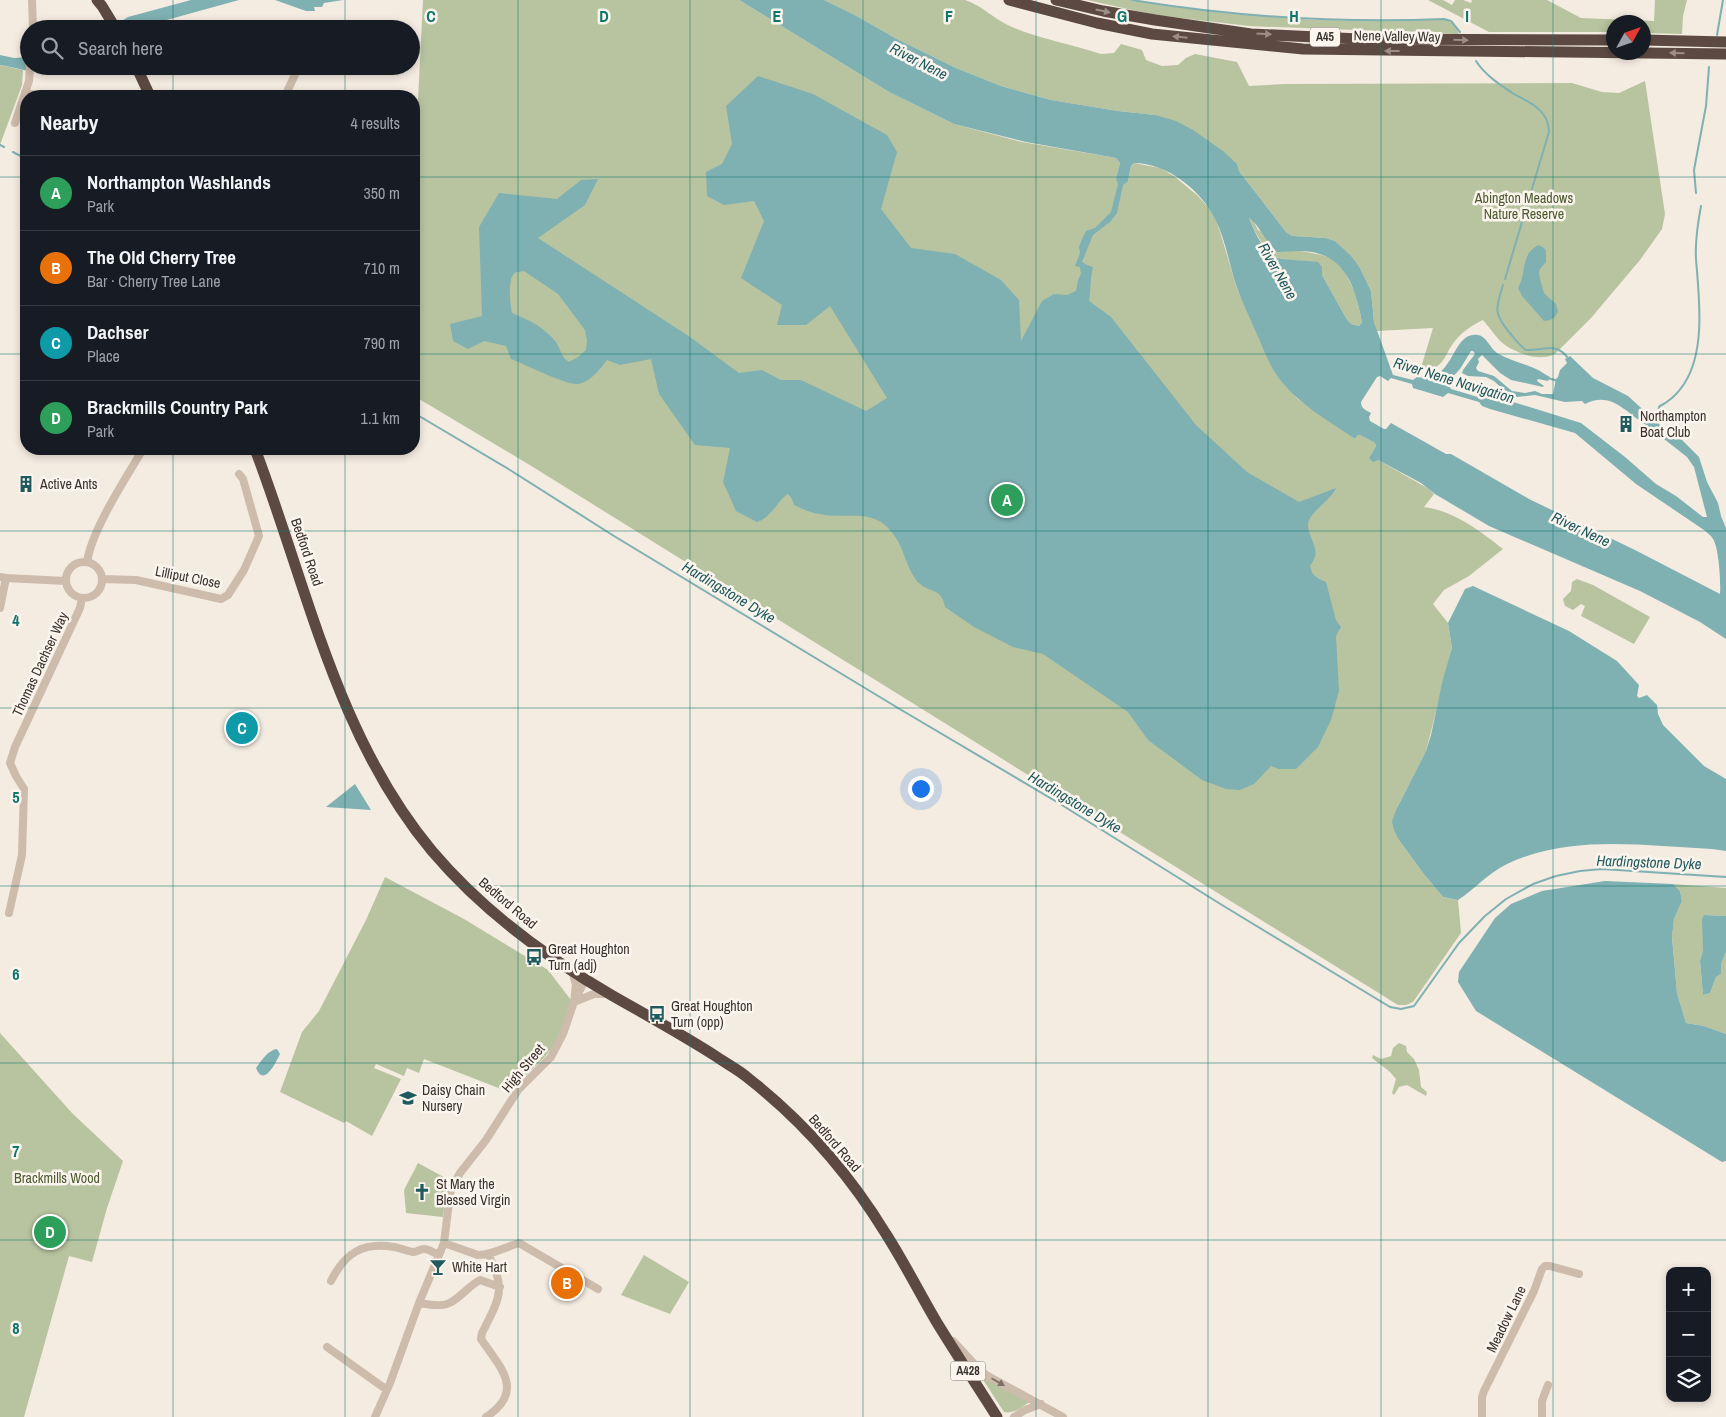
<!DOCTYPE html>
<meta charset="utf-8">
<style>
:root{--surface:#171b24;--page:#20242c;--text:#f1f3f6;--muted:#9ea1a6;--line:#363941;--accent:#92aeb2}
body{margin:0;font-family:"Archivo Narrow",sans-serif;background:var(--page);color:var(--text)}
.controls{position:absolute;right:15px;bottom:15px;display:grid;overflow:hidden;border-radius:10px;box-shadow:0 2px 8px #0003}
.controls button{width:45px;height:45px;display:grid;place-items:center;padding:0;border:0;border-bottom:1px solid var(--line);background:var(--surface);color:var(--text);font:25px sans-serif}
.compass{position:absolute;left:1606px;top:15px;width:45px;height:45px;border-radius:50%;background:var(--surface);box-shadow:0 2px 8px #0003;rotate:50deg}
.you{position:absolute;left:920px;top:788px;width:18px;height:18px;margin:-12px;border:4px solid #fff;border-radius:50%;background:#1a73e8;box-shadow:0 0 0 8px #1a73e833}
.badge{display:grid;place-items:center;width:32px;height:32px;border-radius:50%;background:var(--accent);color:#fff;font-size:16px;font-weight:700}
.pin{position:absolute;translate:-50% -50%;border:2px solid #fff;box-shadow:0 1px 5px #0006}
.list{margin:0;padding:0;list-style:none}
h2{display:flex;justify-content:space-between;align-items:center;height:65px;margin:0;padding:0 20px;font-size:21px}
h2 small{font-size:16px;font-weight:400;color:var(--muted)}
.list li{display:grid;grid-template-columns:32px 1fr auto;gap:15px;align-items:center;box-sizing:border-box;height:75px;padding:0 20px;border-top:1px solid var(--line)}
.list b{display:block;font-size:19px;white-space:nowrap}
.list p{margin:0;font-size:16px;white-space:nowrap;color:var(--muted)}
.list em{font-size:16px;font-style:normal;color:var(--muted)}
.icon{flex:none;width:28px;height:28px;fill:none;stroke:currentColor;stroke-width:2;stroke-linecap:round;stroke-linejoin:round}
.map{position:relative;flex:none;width:1726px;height:1417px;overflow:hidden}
.search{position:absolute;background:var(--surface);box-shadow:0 2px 8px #0003;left:20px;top:20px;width:400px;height:55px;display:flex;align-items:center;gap:12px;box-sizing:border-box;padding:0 18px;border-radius:28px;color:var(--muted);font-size:19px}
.panel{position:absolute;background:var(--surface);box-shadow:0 2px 8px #0003;left:20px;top:90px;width:400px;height:365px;border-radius:20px}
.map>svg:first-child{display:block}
</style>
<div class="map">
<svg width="1726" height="1417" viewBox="0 0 1726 1417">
<rect width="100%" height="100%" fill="#f4ebe1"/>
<path fill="#b8c4a0" d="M423,0H739L889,92L954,124L1022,142L1116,158L1120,163L1116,178L1128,181L1131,166L1134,163L1160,168L1174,176L1198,196L1208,207L1216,220L1221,235L1237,289L1270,362L1286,387L1299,400L1355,439L1358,435H1360L1375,443L1376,446L1369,458L1378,460L1429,489L1434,494L1424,507C1454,511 1479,530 1503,549L1469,576L1444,590L1433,604L1448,623L1452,648L1426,751L1397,808L1399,840L1423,873L1443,897L1458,900L1461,933L1413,1002L1406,1005H1398L533,467L414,396V162L415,160Z
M824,0H965C983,6 995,20 1012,27C1040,39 1072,44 1101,54L1114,53L1121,44L1142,50L1146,60L1162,66L1178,65L1186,58L1195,54L1237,62L1249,86L1284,84L1572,83L1602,92L1619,93L1645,81L1665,214L1662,229L1640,260L1591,318L1555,354C1539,362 1519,354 1505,345C1497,339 1490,328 1483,320C1472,325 1462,332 1454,342C1443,357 1445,369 1420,371L1433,328L1377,331L1374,322L1371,291L1360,268L1335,241L1326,238L1292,236L1286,232L1239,171L1237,164L1155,115L1118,111L1051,100L1001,86L956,68L897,39L853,14Z
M1087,0H1132L1225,13L1315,20L1394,21L1444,19C1453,22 1456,26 1459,34L1249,26L1155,15Z
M1428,0H1443L1452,5L1455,0H1463L1471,3L1472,0H1547L1581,18L1654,21L1655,0H1687L1683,16L1682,34L1644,33V22H1614L1613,32H1489Z
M0,65L23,70L22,85L0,145Z
M1249,218L1253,220L1258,230L1301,251L1322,255L1332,259L1343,268L1356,295L1362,322L1359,326L1351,324L1346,318L1322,275V267L1278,258C1263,251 1256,233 1249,218Z
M1577,579L1593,585L1650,617L1634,644L1581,616L1585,606L1581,604L1573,610L1565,606L1563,599L1571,591L1572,582Z
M385,877L464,919L548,970L571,1000C565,1017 560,1038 548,1053C537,1067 521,1077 511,1093L424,1059L419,1073L407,1068L404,1076L376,1064L374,1068L401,1079L372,1136L346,1121L344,1123L280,1092L302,1032L319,1011L366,920Z
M1673,884L1726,888V916L1704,915L1703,950L1700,961L1703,995L1710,993L1716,977L1721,974V964L1726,952V1034L1704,1026L1686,1023L1677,993L1672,936L1674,919L1682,901L1680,891Z
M0,1033L72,1113L123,1161L107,1208L92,1262L69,1256L24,1417H0Z
M1399,1043L1406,1046L1407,1052L1414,1059L1419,1070L1421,1087L1427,1092L1426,1096L1407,1085L1399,1087L1394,1095L1392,1093L1396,1079L1390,1072L1372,1058L1373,1055L1381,1059L1391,1056L1393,1048Z
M418,1163L451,1181L446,1191L443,1217L406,1213L404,1190Z
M644,1255L689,1282L670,1314L621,1295Z
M976,1369L1029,1402C1021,1408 1014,1414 1004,1412Z"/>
<path fill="#7fb0b2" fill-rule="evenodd" d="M191,0H239L134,29H99L120,22L128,17Z
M275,0H343L324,3L322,7H314L315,11H306Z
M739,0H824L853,14L897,39L956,68L1001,86L1051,100L1118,111L1155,115L1176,121L1193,130L1223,151L1237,164L1239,171L1286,232L1292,236L1326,238L1335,241L1351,256L1360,268L1371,291L1374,322L1393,375L1413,380L1417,377C1456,384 1450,331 1478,335C1486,336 1490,348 1497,353C1511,361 1526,364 1540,371C1543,373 1546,375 1550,377L1548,381L1538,379L1537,381L1544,386L1543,387L1511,380L1500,373L1482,355L1478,359L1479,362L1476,368L1478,371L1494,376L1512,391L1525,393L1535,391L1542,394H1553L1556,379L1558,377L1560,370L1567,363L1565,359L1570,356L1593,378L1628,396L1660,425L1680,438L1699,457L1707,482L1718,503L1721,516L1726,528V639L1700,622L1640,591L1489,526L1435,494L1421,483L1378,460L1373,462L1369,458L1376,446L1375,443L1360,435H1358L1355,439C1328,420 1295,403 1276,374C1267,361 1262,344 1255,330C1249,316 1242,302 1237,288C1229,265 1226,240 1215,219C1201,190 1167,163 1134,163L1131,166L1128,181L1123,185L1117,213L1110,222L1093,235L1082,262L1087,265L1093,267C1090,278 1091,290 1089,301L1111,317L1196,425L1247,472L1299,502L1336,488C1331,500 1308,513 1308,525C1309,541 1323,550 1310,566C1312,576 1317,578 1326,582L1336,620L1341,627L1336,636L1339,691L1331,720L1318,747L1296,769H1279L1271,766L1254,784L1240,790L1226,789L1202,780L1148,740L1128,712L1043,654L1013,647L974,627L945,607C942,586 927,594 916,580C906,567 904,548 894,535C874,506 849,520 820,514C811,513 802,509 794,505L792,499L788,494C775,503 773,516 757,522L736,511L723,482L730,448L695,445L659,394L651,359L620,365L607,360C600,369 590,383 577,384C566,385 524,364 511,359L506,346L484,341L468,349L453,341L450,324L482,316L479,227L499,193L557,199L581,180L598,179L585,205L538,238L690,337L739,373L762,370L781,380H801L866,411L887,398L830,306L806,325H777L782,305L741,278L764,221L754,201L724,205L707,196L706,172L722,164L732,144L726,106L758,76L813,94L887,135L897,152L881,209L911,248L955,254L1001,280L1019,300L1021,341L1042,301L1054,294L1067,295L1076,291L1078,280L1081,274L1080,267L1075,266L1080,253L1079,247L1083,237L1086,231L1095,228L1111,212L1118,184L1116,178L1120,163L1116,158L1026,142L954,124L889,92ZM1249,218C1257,222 1267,244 1277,252C1289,252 1300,250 1312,252C1347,258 1356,291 1362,322L1359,326L1351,324L1346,318L1322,275V267L1318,262C1305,260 1291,261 1278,258C1264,255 1254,230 1249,218ZM524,271L558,294L585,330L587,341L586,350L578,357L569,362C561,357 561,350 556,342C544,327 529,320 512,313C510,304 508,282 513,275C515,271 520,272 524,271ZM1471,351H1473L1475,354L1463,370L1462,373L1468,376L1486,377L1494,381L1508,394L1516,397L1535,395L1565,402L1582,401L1585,404C1610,391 1625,411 1643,423C1658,434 1672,445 1687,457L1694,467L1707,517H1703L1676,496L1656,484L1625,457L1581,423L1497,397L1486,395L1481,398L1451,389L1448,385V382L1460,369ZM1380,376L1388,381L1391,378L1412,384L1413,388L1443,397L1448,393L1479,402L1482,406L1490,409L1575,433L1636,484L1704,530C1707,533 1711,535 1713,539C1719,548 1721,583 1720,594L1635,550L1529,499L1451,454H1446L1391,423L1386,429H1384L1370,421L1369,417L1371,413C1366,410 1361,409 1361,402L1377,377Z
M0,55L14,58L29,57V66H65C39,78 26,69 0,65Z
M1539,245L1544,248L1546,251V262L1540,269L1539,273L1540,279L1544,293L1556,304L1558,312C1554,319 1552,320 1544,321L1522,296L1518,288C1527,273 1520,253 1539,245Z
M1473,586L1569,631L1617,661L1639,685L1637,696L1639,698L1647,695L1657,705L1658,714L1663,725L1704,766L1726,779V851L1712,849C1645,846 1570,834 1507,864C1488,873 1475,889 1458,900L1443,897L1423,873L1399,840L1394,830L1392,821L1397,808L1426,751L1431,735L1443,679L1452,648L1448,623L1465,589Z
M355,784L371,810L326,807Z
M1605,881L1673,884L1680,891L1682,901L1674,919L1672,937L1677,993L1686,1023L1704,1026L1726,1034V1161L1722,1162L1476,1011L1458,982L1459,972L1495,918L1511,904L1542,891Z
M1704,915L1726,916V952L1721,964V974L1716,977L1710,993L1703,995L1700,961L1703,950L1702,919Z
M277,1049L280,1054C276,1062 264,1088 256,1068C261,1061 268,1050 277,1049Z"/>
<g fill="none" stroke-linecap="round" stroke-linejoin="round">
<path stroke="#7fb0b2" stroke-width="2" d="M1132,0C1235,17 1339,23 1444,19L1451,21L1460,32
M1717,35L1723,0
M1476,61C1485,75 1500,85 1514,94C1526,101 1541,106 1547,121C1548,124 1549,129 1549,132L1505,279
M0,145L4,147
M13,152L26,159
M1696,193L1694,170L1706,106L1709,67
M1503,285C1496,308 1493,313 1509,332C1515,339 1519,345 1526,350C1544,351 1555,341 1568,358
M1548,378L1558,381
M414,413L510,470L614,536L898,708L1057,802L1222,905L1390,1007L1401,1009L1414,1006L1459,943L1485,916L1506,899L1533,884L1556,876L1580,871L1602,869L1726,877
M1657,423L1659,407C1662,404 1665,404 1668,401C1674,397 1680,390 1684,384C1706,351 1699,297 1696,259C1695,243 1698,222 1701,206"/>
<path stroke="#cdbbac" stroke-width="8" d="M32,0L33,29
M25,92L38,96
M285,96L299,66
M15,123L29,81L30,66
M66 580a18 18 0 1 1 36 0a18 18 0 1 1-36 0Z
M87,562C92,529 126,478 143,449
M0,577L6,578L66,581
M102,579L136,580L221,599L228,595L244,570L259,536L243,479L239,474
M0,608L6,578
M9,913L22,855L24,789L16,776L10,763L15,747L80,608L82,598
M572,971L576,985L574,1002L594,994H607
M444,1243L478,1255C493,1255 505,1247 519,1243L598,1289
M331,1281C345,1253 362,1242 394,1247C400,1248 407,1251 413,1252C417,1252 420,1249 424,1249C429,1249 434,1253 439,1255
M419,1303C428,1304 439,1307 447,1304C458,1301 468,1286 480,1280L500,1287
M953,1341L978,1368L986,1375L1063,1417
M327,1347L387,1390
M375,1417L390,1383L419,1303L444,1243L450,1194L453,1185L460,1173L486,1140L518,1090L551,1057L563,1034L574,1002L585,980
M486,1417C526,1391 500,1367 481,1339L482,1333C499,1299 507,1290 488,1254
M1014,1417L1025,1410L1041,1404
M1482,1417V1397L1484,1391L1534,1291L1542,1269L1545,1266H1550L1579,1274
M1542,1417V1401L1548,1385"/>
<path stroke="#5c4a42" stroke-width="11" d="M97,0L102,6L116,29
M1009,0L1097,23L1152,34L1303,49L1726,54
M1056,0L1103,11L1155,20L1251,34L1359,39L1614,40
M1644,40L1726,42
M136,66L150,96
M255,449C307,585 336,736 432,851C482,910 547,958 613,996C648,1016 683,1035 717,1057C727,1064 739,1070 748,1078C803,1121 850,1175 886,1234C904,1262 919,1292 936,1321C956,1354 977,1385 997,1417"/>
</g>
<defs><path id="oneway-solid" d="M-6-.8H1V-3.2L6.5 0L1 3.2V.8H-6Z" transform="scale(1.25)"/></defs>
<g fill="#9c8e87">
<use href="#oneway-solid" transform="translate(1103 11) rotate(12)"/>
<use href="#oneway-solid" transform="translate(1264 34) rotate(3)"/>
<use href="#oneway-solid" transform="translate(1180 37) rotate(-174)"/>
<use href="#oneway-solid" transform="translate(1461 40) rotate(1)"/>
<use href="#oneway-solid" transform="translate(1392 51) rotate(-180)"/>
<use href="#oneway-solid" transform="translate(1677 53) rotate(-179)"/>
</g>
<use fill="#7d6f65" href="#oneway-solid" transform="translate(998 1382) rotate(30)"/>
<path fill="none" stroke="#0f766e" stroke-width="1" stroke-opacity="0.55" d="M173,0V29M345,0V29M518,0V1417M690,0V1417M863,0V1417M1036,0V1417M1208,0V1417M1381,0V1417M1553,0V1417M173,66V96M345,66V96M0,177H26M414,177H1726M0,354H26M414,354H1726M173,449V1417M345,449V1417M0,531H1726M0,708H1726M0,886H1726M0,1063H1726M0,1240H1726"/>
<defs>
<g id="building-bare" transform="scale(1.35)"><path d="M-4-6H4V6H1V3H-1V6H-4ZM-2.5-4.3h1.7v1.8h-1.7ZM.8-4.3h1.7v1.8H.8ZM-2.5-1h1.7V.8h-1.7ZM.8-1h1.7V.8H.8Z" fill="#1f5a5e" stroke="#fbf5ee" stroke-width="2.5" paint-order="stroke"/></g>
<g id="bus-bare" transform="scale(1.35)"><path d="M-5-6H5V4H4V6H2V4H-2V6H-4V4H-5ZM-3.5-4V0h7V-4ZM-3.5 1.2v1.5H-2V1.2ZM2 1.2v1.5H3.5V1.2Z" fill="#1f5a5e" stroke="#fbf5ee" stroke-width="2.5" paint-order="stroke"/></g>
<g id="school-bare" transform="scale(1.35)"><path d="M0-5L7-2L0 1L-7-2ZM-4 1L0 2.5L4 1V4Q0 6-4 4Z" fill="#1f5a5e" stroke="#fbf5ee" stroke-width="2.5" paint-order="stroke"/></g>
<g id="church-bare" transform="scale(1.35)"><path d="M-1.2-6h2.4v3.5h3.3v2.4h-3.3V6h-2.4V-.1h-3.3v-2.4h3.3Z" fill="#1f5a5e" stroke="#fbf5ee" stroke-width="2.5" paint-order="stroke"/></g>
<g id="bar-bare" transform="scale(1.35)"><path d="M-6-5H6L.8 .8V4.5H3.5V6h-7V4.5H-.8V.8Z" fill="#1f5a5e" stroke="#fbf5ee" stroke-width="2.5" paint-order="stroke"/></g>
</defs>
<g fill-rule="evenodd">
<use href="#building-bare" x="1626" y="424"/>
<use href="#building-bare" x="26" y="484"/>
<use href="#bus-bare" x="534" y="957"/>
<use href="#bus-bare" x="657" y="1014"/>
<use href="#school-bare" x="408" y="1098"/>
<use href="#church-bare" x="422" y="1192"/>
<use href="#bar-bare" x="438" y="1267"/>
</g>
<g text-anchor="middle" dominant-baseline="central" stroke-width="5" stroke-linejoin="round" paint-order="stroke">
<g fill="#fbf5ee" stroke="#756b66" stroke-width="1">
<rect x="1310" y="27.5" width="30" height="19" rx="4"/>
<rect x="950.5" y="1361.5" width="35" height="19" rx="4"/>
</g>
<g font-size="12" font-weight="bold" fill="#3b302b">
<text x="1325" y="37">A45</text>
<text x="968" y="1371">A428</text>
</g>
<g font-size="14" fill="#3b302b" stroke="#fbf5ee">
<text transform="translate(1397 36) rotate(1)">Nene Valley Way</text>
<text transform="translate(307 552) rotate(71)">Bedford Road</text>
<text transform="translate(188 577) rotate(11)">Lilliput Close</text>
<text transform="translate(40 664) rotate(-65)">Thomas Dachser Way</text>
<text transform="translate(508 903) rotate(40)">Bedford Road</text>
<text transform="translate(523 1068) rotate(-50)">High Street</text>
<text transform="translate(835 1143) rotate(49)">Bedford Road</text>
<text transform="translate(1506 1319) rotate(-64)">Meadow Lane</text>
</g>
<g font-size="14" fill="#4a5a2e" stroke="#fbf5ee">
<text x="1524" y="198">Abington Meadows<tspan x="1524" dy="16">Nature Reserve</tspan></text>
<text x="57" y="1178">Brackmills Wood</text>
</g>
<g font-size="14" fill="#3b302b" stroke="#fbf5ee" text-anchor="start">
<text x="1640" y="416">Northampton<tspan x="1640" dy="16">Boat Club</tspan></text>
<text x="40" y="484">Active Ants</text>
<text x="548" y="949">Great Houghton<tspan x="548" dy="16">Turn (adj)</tspan></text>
<text x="671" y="1006">Great Houghton<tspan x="671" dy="16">Turn (opp)</tspan></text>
<text x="422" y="1090">Daisy Chain<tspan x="422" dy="16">Nursery</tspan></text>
<text x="436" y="1184">St Mary the<tspan x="436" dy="16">Blessed Virgin</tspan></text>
<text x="452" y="1267">White Hart</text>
</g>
<g font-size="15" font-style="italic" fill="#1f5a5e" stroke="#fbf5ee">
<text transform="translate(919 61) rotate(27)">River Nene</text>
<text transform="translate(1278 271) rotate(60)">River Nene</text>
<text transform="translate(1454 380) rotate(17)">River Nene Navigation</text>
<text transform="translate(1581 529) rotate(25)">River Nene</text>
<text transform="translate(729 592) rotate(31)">Hardingstone Dyke</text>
<text transform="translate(1075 802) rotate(31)">Hardingstone Dyke</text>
<text transform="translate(1649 862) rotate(2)">Hardingstone Dyke</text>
</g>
</g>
<g font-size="16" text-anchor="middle" font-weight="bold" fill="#0f766e" stroke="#fbf5ee" stroke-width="5" stroke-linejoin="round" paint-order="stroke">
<text x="431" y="22">C</text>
<text x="604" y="22">D</text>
<text x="777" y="22">E</text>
<text x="949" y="22">F</text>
<text x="1122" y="22">G</text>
<text x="1294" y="22">H</text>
<text x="1467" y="22">I</text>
<text x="16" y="626">4</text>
<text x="16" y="803">5</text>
<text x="16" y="980">6</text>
<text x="16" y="1157">7</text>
<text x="16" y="1334">8</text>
</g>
</svg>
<div class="controls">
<button>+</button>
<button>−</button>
<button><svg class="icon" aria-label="layers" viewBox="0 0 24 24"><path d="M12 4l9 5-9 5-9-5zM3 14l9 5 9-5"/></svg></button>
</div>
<svg class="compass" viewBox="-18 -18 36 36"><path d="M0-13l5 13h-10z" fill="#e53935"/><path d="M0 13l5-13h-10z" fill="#9ea1a6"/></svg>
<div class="you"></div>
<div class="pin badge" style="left:1007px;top:500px;background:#2e9e5b">A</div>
<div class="pin badge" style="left:567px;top:1283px;background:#e8710a">B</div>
<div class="pin badge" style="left:242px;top:728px;background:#0f9aa8">C</div>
<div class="pin badge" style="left:50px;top:1232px;background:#2e9e5b">D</div>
<div class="search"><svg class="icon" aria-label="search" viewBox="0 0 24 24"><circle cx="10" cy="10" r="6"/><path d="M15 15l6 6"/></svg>Search here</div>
<section class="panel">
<h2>Nearby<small>4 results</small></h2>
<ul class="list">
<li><span class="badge" style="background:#2e9e5b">A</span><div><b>Northampton Washlands</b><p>Park</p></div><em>350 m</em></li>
<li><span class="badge" style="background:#e8710a">B</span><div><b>The Old Cherry Tree</b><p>Bar · Cherry Tree Lane</p></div><em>710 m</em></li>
<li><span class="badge" style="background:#0f9aa8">C</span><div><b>Dachser</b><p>Place</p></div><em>790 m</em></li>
<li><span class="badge" style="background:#2e9e5b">D</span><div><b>Brackmills Country Park</b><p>Park</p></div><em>1.1 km</em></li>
</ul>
</section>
</div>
